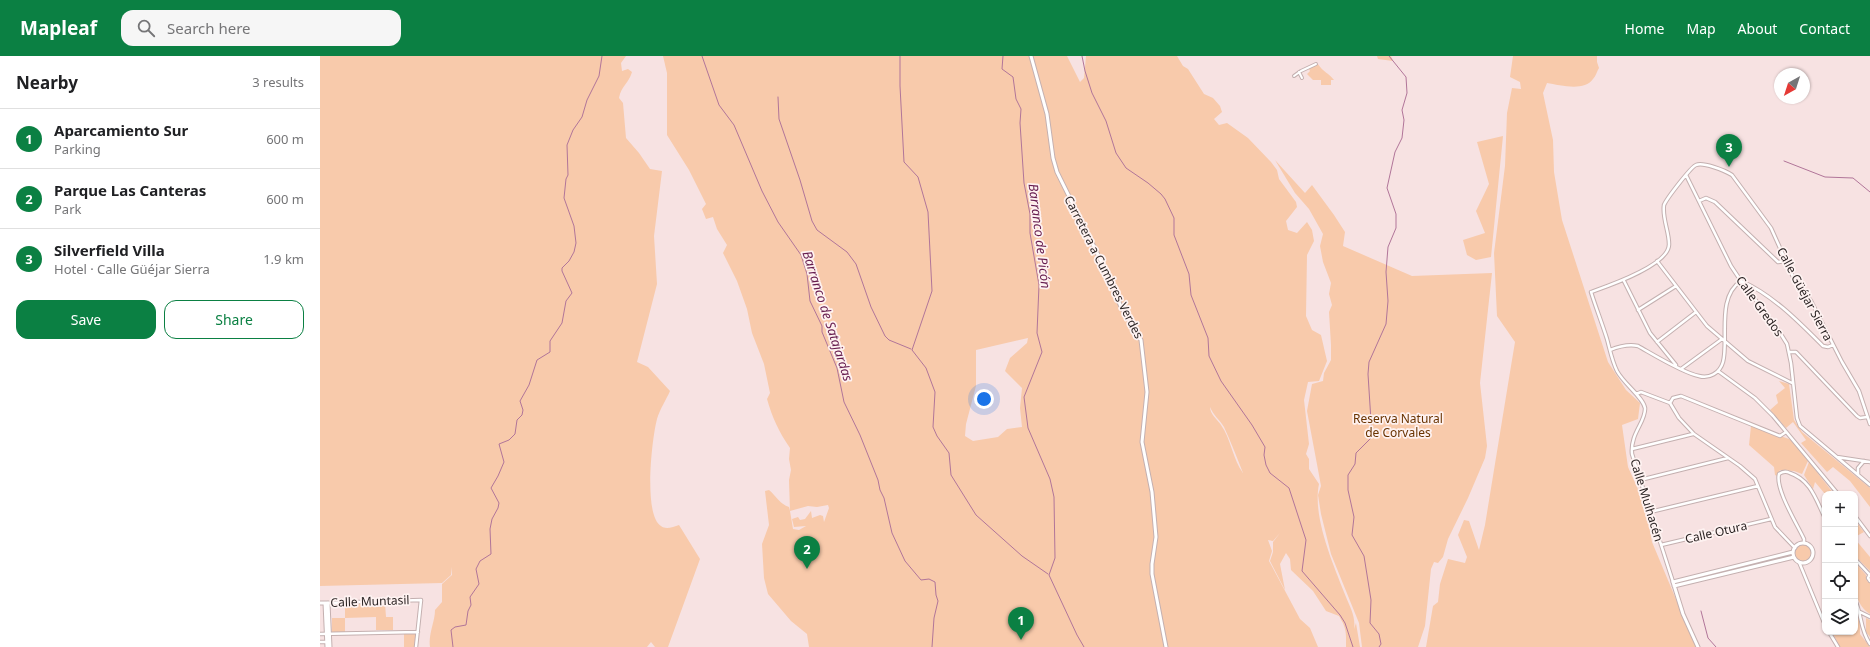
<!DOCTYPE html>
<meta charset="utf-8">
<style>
:root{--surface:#fff;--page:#f6f6f6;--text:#202124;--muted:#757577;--line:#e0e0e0;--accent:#0b8043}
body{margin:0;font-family:"Noto Sans",sans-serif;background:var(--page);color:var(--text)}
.controls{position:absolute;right:12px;bottom:12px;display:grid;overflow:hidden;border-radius:8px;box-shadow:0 1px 3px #0004}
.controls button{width:36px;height:36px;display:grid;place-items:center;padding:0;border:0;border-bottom:1px solid var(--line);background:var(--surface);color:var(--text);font:20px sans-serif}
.compass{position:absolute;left:1454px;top:12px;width:36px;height:36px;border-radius:50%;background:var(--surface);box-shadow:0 1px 3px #0004;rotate:219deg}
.you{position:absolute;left:664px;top:343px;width:14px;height:14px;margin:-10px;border:3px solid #fff;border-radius:50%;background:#1a73e8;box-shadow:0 0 0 6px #1a73e833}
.badge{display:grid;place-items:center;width:26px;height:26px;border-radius:50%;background:var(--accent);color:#fff;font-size:13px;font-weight:700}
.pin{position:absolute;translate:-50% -33px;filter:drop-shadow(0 1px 2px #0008)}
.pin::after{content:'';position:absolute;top:21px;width:14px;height:12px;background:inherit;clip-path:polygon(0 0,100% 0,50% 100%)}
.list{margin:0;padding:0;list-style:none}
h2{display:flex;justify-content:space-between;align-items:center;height:52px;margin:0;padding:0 16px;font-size:17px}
h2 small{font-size:13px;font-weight:400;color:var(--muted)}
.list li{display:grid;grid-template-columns:26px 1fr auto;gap:12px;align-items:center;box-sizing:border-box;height:60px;padding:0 16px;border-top:1px solid var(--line)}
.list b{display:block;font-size:15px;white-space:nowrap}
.list p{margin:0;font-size:13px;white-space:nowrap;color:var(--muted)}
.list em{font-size:13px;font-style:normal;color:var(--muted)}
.actions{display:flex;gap:8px;padding:12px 16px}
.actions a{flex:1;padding:9px 0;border:1px solid var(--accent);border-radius:12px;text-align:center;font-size:14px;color:var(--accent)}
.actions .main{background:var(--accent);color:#fff}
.icon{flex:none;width:22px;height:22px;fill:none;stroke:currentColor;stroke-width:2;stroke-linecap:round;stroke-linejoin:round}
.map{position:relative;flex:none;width:1550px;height:591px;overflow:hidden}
header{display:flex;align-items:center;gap:24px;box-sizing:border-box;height:56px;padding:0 20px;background:var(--accent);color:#fff}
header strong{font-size:19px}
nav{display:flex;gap:22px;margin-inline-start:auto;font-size:14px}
.search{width:280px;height:36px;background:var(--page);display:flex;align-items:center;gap:10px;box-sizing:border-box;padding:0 14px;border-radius:12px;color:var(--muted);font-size:15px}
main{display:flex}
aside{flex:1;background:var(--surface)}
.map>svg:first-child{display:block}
</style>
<header>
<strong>Mapleaf</strong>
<div class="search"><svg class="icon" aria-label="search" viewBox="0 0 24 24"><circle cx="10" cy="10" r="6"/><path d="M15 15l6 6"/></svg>Search here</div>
<nav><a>Home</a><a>Map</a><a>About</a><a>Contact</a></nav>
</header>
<main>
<aside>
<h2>Nearby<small>3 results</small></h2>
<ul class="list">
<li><span class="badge">1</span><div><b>Aparcamiento Sur</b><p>Parking</p></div><em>600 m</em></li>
<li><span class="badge">2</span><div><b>Parque Las Canteras</b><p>Park</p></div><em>600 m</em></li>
<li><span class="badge">3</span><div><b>Silverfield Villa</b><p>Hotel · Calle Güéjar Sierra</p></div><em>1.9 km</em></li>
</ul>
<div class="actions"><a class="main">Save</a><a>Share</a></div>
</aside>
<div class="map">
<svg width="1550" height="591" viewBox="0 0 1550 591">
<rect width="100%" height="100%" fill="#f7e2e2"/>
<path fill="#f8caab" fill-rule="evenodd" d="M0,0H306L301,7L302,15L308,13L312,16C309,27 301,30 299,42L303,47L306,82L319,97L330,113L342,115L334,180L337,228L317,306L328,311L350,335C346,344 340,353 337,363C332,382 323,459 341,470C346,474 353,471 359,469L380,503L348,591H335L331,586L327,591H110C108,578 115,566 115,554L122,546V528L132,519V511L131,519L122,527L0,530Z
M343,0H747L760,26L764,22L766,0H857L863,10L868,13L884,38L893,42L900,50L902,56L894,63L899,69L907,67L928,82L951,106L957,114L959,123L976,146L977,151L966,165L968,174L977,177L987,166L992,174L994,185L987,199L986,260L992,274L1001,279L1007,305L999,325L988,326L984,344L989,388L986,398L989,403V413L999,428C992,461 1014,510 1026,541C1030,551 1036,561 1034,573L1036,567L1040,591H1026C1026,577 1027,573 1019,560L1006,555L993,535L971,514L970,503L966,497L960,508L965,534L950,505L953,496V486L960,477L953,485L948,484L952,495L949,505L980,563L990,572L998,591H489L487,578L471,565L448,538L444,522L442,488L449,469L445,435L449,434C457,441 460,448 469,451L470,455L469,424L471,414L469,403L470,392C459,376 452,361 447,343L450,337L444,308L432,277L427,253L417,225L403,197L407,189L397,173L393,161L386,163L382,153L386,148L369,114L347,79V17ZM708,282L707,287L690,302L685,315L702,332L700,352L702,371L687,373L678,381L653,385L645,380L646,368L656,330V294ZM890,351C893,359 900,364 904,371C911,386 917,402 923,417C913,404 911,383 901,369C897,363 890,358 890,351ZM508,449L509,452L504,466L503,460L500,459L492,462L491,455L485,463L480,464L478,461L472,463L474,471L486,470L479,474L473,473L470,455L488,450L497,451Z
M1057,0H1071L1073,5L1058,3Z
M1193,0H1277V6L1279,12C1277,15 1276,20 1273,23C1264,36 1240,29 1227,27L1223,37L1233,84L1234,116L1242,164L1288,306L1306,334L1320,347L1318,363L1302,369L1308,411L1325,449L1332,486L1376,591H1106L1113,550L1118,546L1120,528L1128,503L1145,507L1147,501L1138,479L1144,464L1149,465L1159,494L1165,469L1191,310L1195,286L1177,260L1174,197L1185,110L1187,57L1192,32L1201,33L1200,26L1190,21Z
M998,8C1003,16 1009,17 1014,24H1011V29H1001V24H993L987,18L990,15L989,13Z
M1183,80L1171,201L1156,204L1147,199L1143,184L1165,177L1156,155L1169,128L1157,86Z
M955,104L985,137L992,129L1014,159L1025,176L1023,190L1092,220L1172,217L1160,327L1167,390L1165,402L1148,442L1128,483L1123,501L1118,507L1114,506L1111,513L1105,570L1098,591H1042L1039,567L1011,498L1001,458L998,439L1001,430L999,419L987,355L992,328L1003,325L1004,317L1011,304V289L1009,256L1012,249L1009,238L1011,227L1003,206L1000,190L1003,178L989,153L975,137Z
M1459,325L1469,328L1474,364L1482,376L1550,432V451L1530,425L1513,411L1507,416L1481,387L1486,384L1473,366L1466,372L1450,354L1458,347L1456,339L1465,332Z
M1431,370L1472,384L1488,405L1482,418L1474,415L1460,414L1457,420L1455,419L1454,411L1429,389Z
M1489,406L1514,438H1505L1495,426L1493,433L1484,419Z
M1535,464L1544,476L1535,481Z
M1535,483L1550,501V515L1535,500Z
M1475 497a8 8 0 1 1 16 0a8 8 0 1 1-16 0Z
M1535,506L1546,519L1547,525L1550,527V558C1532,546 1535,525 1535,506Z
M65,547L66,561H73V574H56V561L25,562V576L12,577V562H25V548Z
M1540,561V578L1550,591H1520L1512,576H1535V562Z
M1546,562L1550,564V581L1546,576Z
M84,578H96L94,591H84Z"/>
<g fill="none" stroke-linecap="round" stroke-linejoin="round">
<path stroke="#b17599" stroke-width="1" d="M382,0L399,49L414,69L442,135L458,166L481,199L487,218L490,245L502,270V276L517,312L524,346L540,379L558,424L560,434L564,442L572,477L585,505L601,524L609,523L615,526L616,539L618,545L614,562L612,591
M580,0V30L584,106L598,121L608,156L612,235L592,294L606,312L615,336L613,371L617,380L629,397L631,419L656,459L702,500L728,518
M683,0L682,13L693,21L696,43L701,53L700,67L704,127L710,158V177L719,229L717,277L722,296L704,341L708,372L730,423L734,441L735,502L729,519L757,579L764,591
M762,0L765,15L772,37L786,65L796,97L806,112L828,127L841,138L845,143L854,162V179L869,218L871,239L888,282L889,300L901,325L932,369L945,391L944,399L946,409L950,417L969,432L986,484L982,515L1020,559L1025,567L1033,591
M458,41L459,63L480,124L492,165L497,174L527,196L536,208L551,251L565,280L569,284L591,293
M1464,105L1505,121L1533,122L1550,136
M1381,555L1388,582L1396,591
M133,591L131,574L135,571L146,569L148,555L151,549L150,541L159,528L156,513L160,505L171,498L170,473L172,463L178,452L179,447L171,432L178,420L184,406L179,388L189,384L195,378L197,364L202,359L203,354L200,345L209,329L217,304L230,296V285L242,267L246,245L252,237L242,215V212L249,205L254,196L256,187L254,170L244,142L246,123L248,119L247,89L253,74L262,61L267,44L279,20L282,0
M1059,591L1061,588L1059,578L1050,567L1051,544L1048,525L1044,500L1032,479L1034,461L1028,434V419L1035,408L1036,397L1052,381L1048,318L1049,306L1066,268L1068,245L1066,216L1068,191L1076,172V158L1067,132L1075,96L1082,82L1084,64L1082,54L1087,37L1086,21L1069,0"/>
<g stroke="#c4b0b0" stroke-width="4">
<path id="pedestrian" d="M979,16L982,22
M974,20L981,15L996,8"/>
</g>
<g stroke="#c4b0b0" stroke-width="4.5">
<path id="minor" d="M1366,119L1411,210L1421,225L1457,272L1467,288L1471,307L1477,362L1480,370L1550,429
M1379,145L1386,142L1395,146L1458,206L1466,205
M1337,205L1387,270L1428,305L1472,327
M1304,225L1330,277L1356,309
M1318,254L1356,230
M1337,286L1376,256
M1290,294C1300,290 1308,288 1318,290C1334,299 1363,317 1379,320C1389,323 1400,317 1403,306C1409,284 1396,241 1421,225C1453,239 1479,266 1503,290L1508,291L1513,289
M1470,296H1476L1537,360L1540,362L1547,361
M1361,313L1402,283
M1398,315L1435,342L1453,360L1518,438
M1316,338L1321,336L1350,347
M1350,347L1359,362L1374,378L1420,410L1435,423L1455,471L1475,492
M1350,347L1353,342L1361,340L1460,380L1466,376
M1312,393L1373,378
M1517,401L1550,406
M1538,418V412L1544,405
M1320,424L1408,402
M1330,456L1438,430
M1535,460L1550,480
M1484,487V483C1477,468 1455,433 1459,418C1463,415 1466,415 1470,417C1491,424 1496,444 1505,462
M1341,489L1451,463
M1535,503L1549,518
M1479,506L1505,569
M1550,518L1548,522L1550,525
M1353,526L1312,398C1310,377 1326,366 1325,352C1323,341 1304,328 1297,315C1292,305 1290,294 1287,283C1282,267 1276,252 1271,236C1288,230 1350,209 1349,188C1349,175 1342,162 1344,149C1347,142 1371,111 1376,109C1383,106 1404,114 1412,119L1451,172L1474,223L1491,245L1522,306L1539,335L1550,368
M1535,544C1542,559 1540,574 1550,588
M8,547L101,544L96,591
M1540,556L1550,561
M1509,576L1518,591
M0,578L98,576
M0,586H6"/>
</g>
<g stroke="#c4b0b0" stroke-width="5">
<path id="tertiary" d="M711,0L727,58L733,102L737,116L788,219L801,251L821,284L827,336L822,386L832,436L836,481L832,508V518L846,591
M1473 497a10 10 0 1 1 20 0a10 10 0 1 1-20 0Z
M1354,530L1474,501
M0,547H8L10,591
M5,547L7,591
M1378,591L1363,558L1353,526L1473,496"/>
</g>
<use href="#pedestrian" stroke="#fff" stroke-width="2"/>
<use href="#minor" stroke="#fff" stroke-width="2.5"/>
<use href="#tertiary" stroke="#fff" stroke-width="3"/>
</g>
<g text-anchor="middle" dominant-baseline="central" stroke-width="3.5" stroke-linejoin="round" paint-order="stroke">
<g font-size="12" fill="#261f1f" stroke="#fef2f1">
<text transform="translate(784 211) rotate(63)">Carretera a Cumbres Verdes</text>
<text transform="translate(1485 238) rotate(62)">Calle Güéjar Sierra</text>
<text transform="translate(1440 250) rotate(54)">Calle Gredos</text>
<text transform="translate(1327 444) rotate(73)">Calle Mulhacén</text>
<text transform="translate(1396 476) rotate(-13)">Calle Otura</text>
<text transform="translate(50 545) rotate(-2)">Calle Muntasil</text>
</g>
<g font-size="12" fill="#693300" stroke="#fef2f1">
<text x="1078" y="362">Reserva Natural<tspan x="1078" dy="14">de Corvales</tspan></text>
</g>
<g font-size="13" font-style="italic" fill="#671d4f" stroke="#fef2f1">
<text transform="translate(720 180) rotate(83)">Barranco de Picón</text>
<text transform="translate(508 260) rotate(72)">Barranco de Satajardas</text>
</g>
</g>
</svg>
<div class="controls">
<button>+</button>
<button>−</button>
<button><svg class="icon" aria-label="locate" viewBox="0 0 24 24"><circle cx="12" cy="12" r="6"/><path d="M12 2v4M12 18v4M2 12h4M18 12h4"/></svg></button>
<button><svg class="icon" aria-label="layers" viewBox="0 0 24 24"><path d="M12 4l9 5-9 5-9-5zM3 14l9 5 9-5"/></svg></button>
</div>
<svg class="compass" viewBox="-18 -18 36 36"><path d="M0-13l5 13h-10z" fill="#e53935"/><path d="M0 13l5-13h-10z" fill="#757577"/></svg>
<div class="you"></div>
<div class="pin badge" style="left:701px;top:584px">1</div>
<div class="pin badge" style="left:487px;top:513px">2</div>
<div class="pin badge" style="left:1409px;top:111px">3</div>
</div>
</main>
